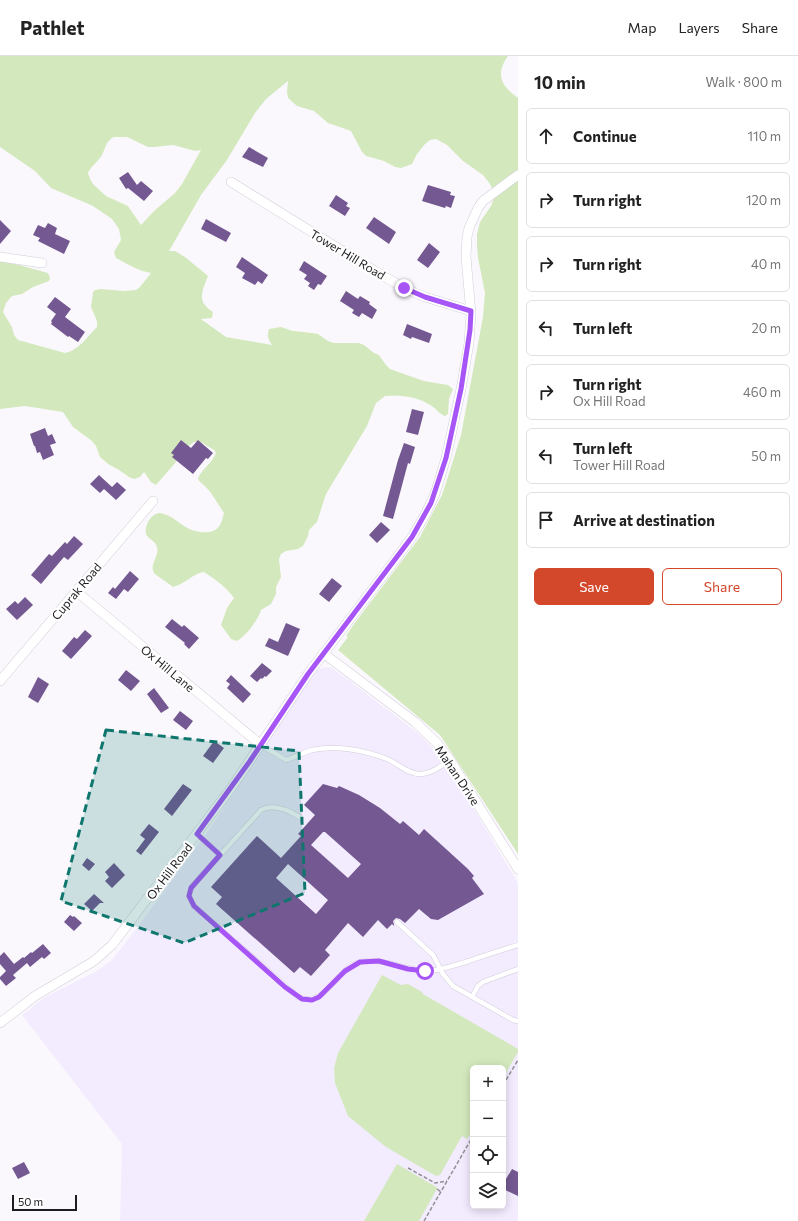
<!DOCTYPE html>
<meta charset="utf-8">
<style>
:root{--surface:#fff;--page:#f2f2f2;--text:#222;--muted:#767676;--line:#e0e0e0;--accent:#d3482b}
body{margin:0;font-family:Commissioner,sans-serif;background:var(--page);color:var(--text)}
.controls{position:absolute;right:12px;bottom:12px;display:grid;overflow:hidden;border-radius:6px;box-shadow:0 2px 10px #0003}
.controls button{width:36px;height:36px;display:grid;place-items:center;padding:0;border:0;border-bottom:1px solid var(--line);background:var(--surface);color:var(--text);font:20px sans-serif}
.scale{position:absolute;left:12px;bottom:10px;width:65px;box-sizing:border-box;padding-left:4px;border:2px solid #1e1c20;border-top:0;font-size:11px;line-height:14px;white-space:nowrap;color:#1e1c20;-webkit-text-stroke:3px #fff;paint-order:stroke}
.stop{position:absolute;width:12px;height:12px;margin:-9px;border:3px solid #a855f7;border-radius:50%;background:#fff}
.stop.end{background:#a855f7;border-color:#fff;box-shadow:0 1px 4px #0008}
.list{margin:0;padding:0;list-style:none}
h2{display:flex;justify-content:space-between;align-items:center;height:52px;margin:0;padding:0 16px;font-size:17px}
h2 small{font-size:13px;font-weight:400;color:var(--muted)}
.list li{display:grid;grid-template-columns:26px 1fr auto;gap:12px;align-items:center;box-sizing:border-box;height:56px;margin:0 8px 8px;padding:0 8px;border:1px solid var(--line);border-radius:6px}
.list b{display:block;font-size:15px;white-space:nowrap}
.list p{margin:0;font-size:13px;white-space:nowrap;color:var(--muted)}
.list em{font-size:13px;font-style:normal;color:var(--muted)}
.actions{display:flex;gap:8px;padding:12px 16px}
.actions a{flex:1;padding:9px 0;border:1px solid var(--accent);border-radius:6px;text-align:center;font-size:14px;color:var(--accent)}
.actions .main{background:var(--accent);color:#fff}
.icon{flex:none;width:22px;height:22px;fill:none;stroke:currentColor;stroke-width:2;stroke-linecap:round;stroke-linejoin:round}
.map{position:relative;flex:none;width:518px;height:1165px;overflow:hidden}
header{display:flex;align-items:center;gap:24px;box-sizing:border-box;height:56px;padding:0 20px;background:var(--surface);border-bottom:1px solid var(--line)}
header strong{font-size:19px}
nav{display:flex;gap:22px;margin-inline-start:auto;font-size:14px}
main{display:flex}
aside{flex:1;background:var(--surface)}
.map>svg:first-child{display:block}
</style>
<header>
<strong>Pathlet</strong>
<nav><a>Map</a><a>Layers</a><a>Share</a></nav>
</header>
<main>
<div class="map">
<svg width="518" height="1165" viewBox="0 0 518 1165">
<rect width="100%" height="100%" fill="#fbf8fd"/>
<path fill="#f3ebfe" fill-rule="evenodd" d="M327,611L332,612L342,619L418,677L436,695L454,720L518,827V1165H120L122,1088L22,959L45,941L95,916L111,905L137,872L211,771L313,617L320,612ZM473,1012H503V1150H473Z"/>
<path fill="#d3e9bd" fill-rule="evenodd" d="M0,0H508C495,18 501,30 518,42V798L440,679L338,594L348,581L346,580L354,568L420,481L442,439L446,427L461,379L483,261L485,237L478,202L477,190V178L480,166L491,150L495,139L490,128L483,119L463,105L447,89L436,83L430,84L425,88L417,98L412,108L401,112L395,111L384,105L366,100L362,96L351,75L328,67L314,55L297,50L288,42L287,36L288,25L266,43L255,57L227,104L201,139L169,195H175L185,201L208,220C205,228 198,242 205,249C207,252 210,254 213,256L212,262L201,263L226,281L272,289C268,283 267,280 269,273L281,271L293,275L312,277L318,278L328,285L334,287H359L364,289L374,297L379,299L386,309L390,313L424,325L448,329L453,333L449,343L448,358L445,360C439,358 436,352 430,349C416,340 402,339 385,340L376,347L367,370L326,438L317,466L309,474L308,480L303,490L298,493L286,495L281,498L279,503L281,521L276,531V538L271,548L261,554C258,564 247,579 237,585L231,583L221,569L227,552L234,542C226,531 215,523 204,516C192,518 185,528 173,531C167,526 160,522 155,518C147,510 162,498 156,489C154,484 148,483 146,478C144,470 151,457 160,457C162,457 166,459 169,460C174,462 179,467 184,470C193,476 213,481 220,469C222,466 223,460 224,457C215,444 211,434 199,425L198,422C203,412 212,407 216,397L214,394L201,386H194L179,397L176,406L156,429L151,426L144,416L140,421L134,423L129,421L119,414L108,408L100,401L96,390L92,385L73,371L63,356L25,350L0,353V205L19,209L48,217L50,222L49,225L33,231L22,238L12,240L6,247L3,256L12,271L14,279L18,284L65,297C79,294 87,281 97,271V265L91,251L93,236L95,234L101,233L124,235L136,234L140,231L151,217C139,215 127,208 116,202L114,196L121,184L119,173L112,163L93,150L51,132L35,115L0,91ZM114,81H127L148,91H154L173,89L195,95L201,94L182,128L175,137L154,155L141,169L128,150L106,140L93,128L90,123L88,117C91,110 98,106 102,99C106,91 106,85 114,81Z
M382,919L401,929L408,928L422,936L423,938L518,993V996L503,1022V1012H473V1074L467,1083L462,1080L440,1119L436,1120L386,1091L348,1060L335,1027L334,1012L338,997Z
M397,1108L438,1132L437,1133L419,1165H364Z"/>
<path fill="#745891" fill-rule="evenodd" d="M249,91L268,102L263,111L242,101Z
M128,116L137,129L141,125L153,135L144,145L128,132L126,133L119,122Z
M428,129L451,136L450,139L455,140L451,152L446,150L445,152L422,145Z
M336,139L348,147L346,150L350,152L345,160L329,150Z
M374,161L396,176L389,188L366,172Z
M206,163L231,177L226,186L201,173Z
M0,164L11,175L0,188Z
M48,167L57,172L55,178L70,185L64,198L38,185L40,182L33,179L38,169L45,172Z
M429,187L440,196L428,212L417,204Z
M242,201L268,219L262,228L258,225L255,229L242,222L245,217L236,211Z
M304,205L327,220L321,229L318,228L314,234L308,230L310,227L304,223L307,219L299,214Z
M346,235L358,243L360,240L370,246L369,248L377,254L372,263L362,257L359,261L352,257L354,254L340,245Z
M55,241L71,253L65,261L85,276L78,286L69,280L68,281L51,268L52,266L51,265L56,258L47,251Z
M407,268L432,278L429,287L412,281L411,283L403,279Z
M412,353L424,356L418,379L406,376Z
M45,372L48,380L52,378L56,387L50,389L54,399L43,404L40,396L37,397L35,390H34L30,378Z
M181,384L191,392L198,384L213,397L208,403L206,402L193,418L172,401L174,399L171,397Z
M404,387L415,391L410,408L408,407L393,463L383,460L398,404Z
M99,419L112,431L117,426L126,434L116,444L104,433L100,437L90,428Z
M381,466L390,474L377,487L369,479Z
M74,480L83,488L68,504L64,501L41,528L31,519L49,498L52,500L65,486L67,488Z
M130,515L139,523L128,536L124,533L116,543L108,537L113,531L115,533Z
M332,522L342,530L329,546L319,538Z
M25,541L33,549L17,564L6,553L15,545L18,548Z
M172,563L182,571L184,569L199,582L189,593L184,588L185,587L165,571Z
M286,567L300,573L288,600L265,590L269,582L278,586Z
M85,574L92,580L71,603L62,595L74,581L77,583Z
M262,607L272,615L266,621L265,620L262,623L261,622L257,626L250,620Z
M126,614L140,625L131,635L118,624Z
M231,619L251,638L243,647L227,632L230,628L226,625Z
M38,621L49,628L38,647L28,641Z
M154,632L169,652L161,657L147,638Z
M180,655L193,665L186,674L173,664Z
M214,685L224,692L213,707L203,700Z
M183,728L192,734L172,760L164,753Z
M323,728L337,732L339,730L359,739L380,752L400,768L403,765L419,779L424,773L468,813L474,820L472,822L484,838L438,864L431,863L419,853L405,867L400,863L396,862L393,865L394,869V870L392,868L387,873L378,864L363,881L348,867L325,894L330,899L311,920L300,911L294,917L216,848L222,841L211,831L257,780L281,802L301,780L298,778L315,759L304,749ZM323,776H325L361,808L348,822L311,789ZM288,808L328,844L316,858L276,822Z
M149,768L159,776L141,799L136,795L145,783L140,779Z
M87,802L95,808L89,815L82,809Z
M114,807L125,819L112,832L105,825L109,821L105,816Z
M94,838L104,847H100L92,855L84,848Z
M70,859L73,861L74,860L82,867L74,875L64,866Z
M43,888L51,897L44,903L42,901L30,911L27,907L13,919L16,922L6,930L0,923V921L6,915L0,908V900L4,896L14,908L23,901L24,902L31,896L32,897Z
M24,1106L30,1117L18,1123L12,1112Z
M512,1113L518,1116V1140L503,1133V1128Z"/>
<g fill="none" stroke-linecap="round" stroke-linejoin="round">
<g stroke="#d2cdd9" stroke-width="5.5">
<path id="service" d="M261,689L286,704C294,701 303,697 312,694C336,689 364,694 387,703C397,707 408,718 420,718C431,718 441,710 450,704
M301,762C290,755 274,747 261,754L192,830L189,840L194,850L298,941C323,952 333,921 351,910C375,896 402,915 428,915C442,914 455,909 469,905C485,899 502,894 518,889
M197,778L220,799
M397,866L433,899L443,918L453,930L513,964L518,965
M472,941L478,930L483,926L518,913"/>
</g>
<g stroke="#d2cdd9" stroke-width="10">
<path id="minor" d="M231,126L375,215L404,232L425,241L471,255
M0,201L42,207
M76,535L261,689
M323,597L415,666L437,687L450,704L518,813
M0,625L153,445
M0,967L35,940L94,905L112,889L232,731L308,618L395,504L412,481L425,459L435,438L446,402L461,333L469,287L471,258L466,201L467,181L469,172L478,152L483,145L518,119"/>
</g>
<path stroke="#929094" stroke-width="1.5" stroke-dasharray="4 2" stroke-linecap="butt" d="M503,1029L518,1004
M408,1112L435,1127L447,1125
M437,1133L441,1136
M424,1165L473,1080"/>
<use href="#service" stroke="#fff" stroke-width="4.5"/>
<use href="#minor" stroke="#fff" stroke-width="9"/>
</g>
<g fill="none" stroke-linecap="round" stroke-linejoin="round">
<path stroke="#a855f7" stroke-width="5" d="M404,232L425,241L471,255L470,274L461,333L446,402L431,447L412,481L308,618L250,705L197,778L220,799L191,832L189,840L194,850L285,931L302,943L312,944L319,941L345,915L360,906L379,905L408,913L425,915"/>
</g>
<path fill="#0f766e" fill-opacity="0.2" stroke="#0f766e" stroke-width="3" stroke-dasharray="8 5" stroke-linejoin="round" d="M106,674L299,695L305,837L184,887L61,845Z"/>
<g text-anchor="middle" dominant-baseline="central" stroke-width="4" stroke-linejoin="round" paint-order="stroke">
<g font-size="12" fill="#1e1c20" stroke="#fff">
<text transform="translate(348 198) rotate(31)">Tower Hill Road</text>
<text transform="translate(76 535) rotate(-50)">Cuprak Road</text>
<text transform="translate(168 612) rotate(40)">Ox Hill Lane</text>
<text transform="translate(458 719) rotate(56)">Mahan Drive</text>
<text transform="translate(169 815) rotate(-53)">Ox Hill Road</text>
</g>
</g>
</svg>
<div class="controls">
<button>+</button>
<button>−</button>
<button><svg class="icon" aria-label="locate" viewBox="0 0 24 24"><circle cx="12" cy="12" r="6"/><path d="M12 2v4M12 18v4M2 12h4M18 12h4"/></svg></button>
<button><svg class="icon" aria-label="layers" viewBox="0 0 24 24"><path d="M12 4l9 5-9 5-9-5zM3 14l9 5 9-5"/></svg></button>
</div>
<div class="scale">50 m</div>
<div class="stop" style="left:425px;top:915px"></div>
<div class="stop end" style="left:404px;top:232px"></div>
</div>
<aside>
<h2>10 min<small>Walk · 800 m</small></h2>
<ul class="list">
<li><svg class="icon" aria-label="ahead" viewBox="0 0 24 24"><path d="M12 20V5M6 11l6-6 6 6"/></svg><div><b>Continue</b></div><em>110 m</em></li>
<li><svg class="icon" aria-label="right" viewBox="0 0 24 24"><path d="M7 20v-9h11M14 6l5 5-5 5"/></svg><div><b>Turn right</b></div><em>120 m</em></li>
<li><svg class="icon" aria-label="right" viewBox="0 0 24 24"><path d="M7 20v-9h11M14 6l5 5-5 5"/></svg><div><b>Turn right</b></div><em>40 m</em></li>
<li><svg class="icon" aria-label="left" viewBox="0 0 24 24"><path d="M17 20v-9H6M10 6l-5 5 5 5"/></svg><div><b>Turn left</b></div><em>20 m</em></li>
<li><svg class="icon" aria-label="right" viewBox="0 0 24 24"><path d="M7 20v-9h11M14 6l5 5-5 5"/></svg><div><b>Turn right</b><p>Ox Hill Road</p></div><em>460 m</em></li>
<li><svg class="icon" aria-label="left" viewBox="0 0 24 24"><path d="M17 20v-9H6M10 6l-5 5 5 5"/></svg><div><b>Turn left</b><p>Tower Hill Road</p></div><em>50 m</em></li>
<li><svg class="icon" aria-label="arrive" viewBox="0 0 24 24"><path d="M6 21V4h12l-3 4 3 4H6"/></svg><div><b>Arrive at destination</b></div></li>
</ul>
<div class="actions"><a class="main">Save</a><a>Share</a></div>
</aside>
</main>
